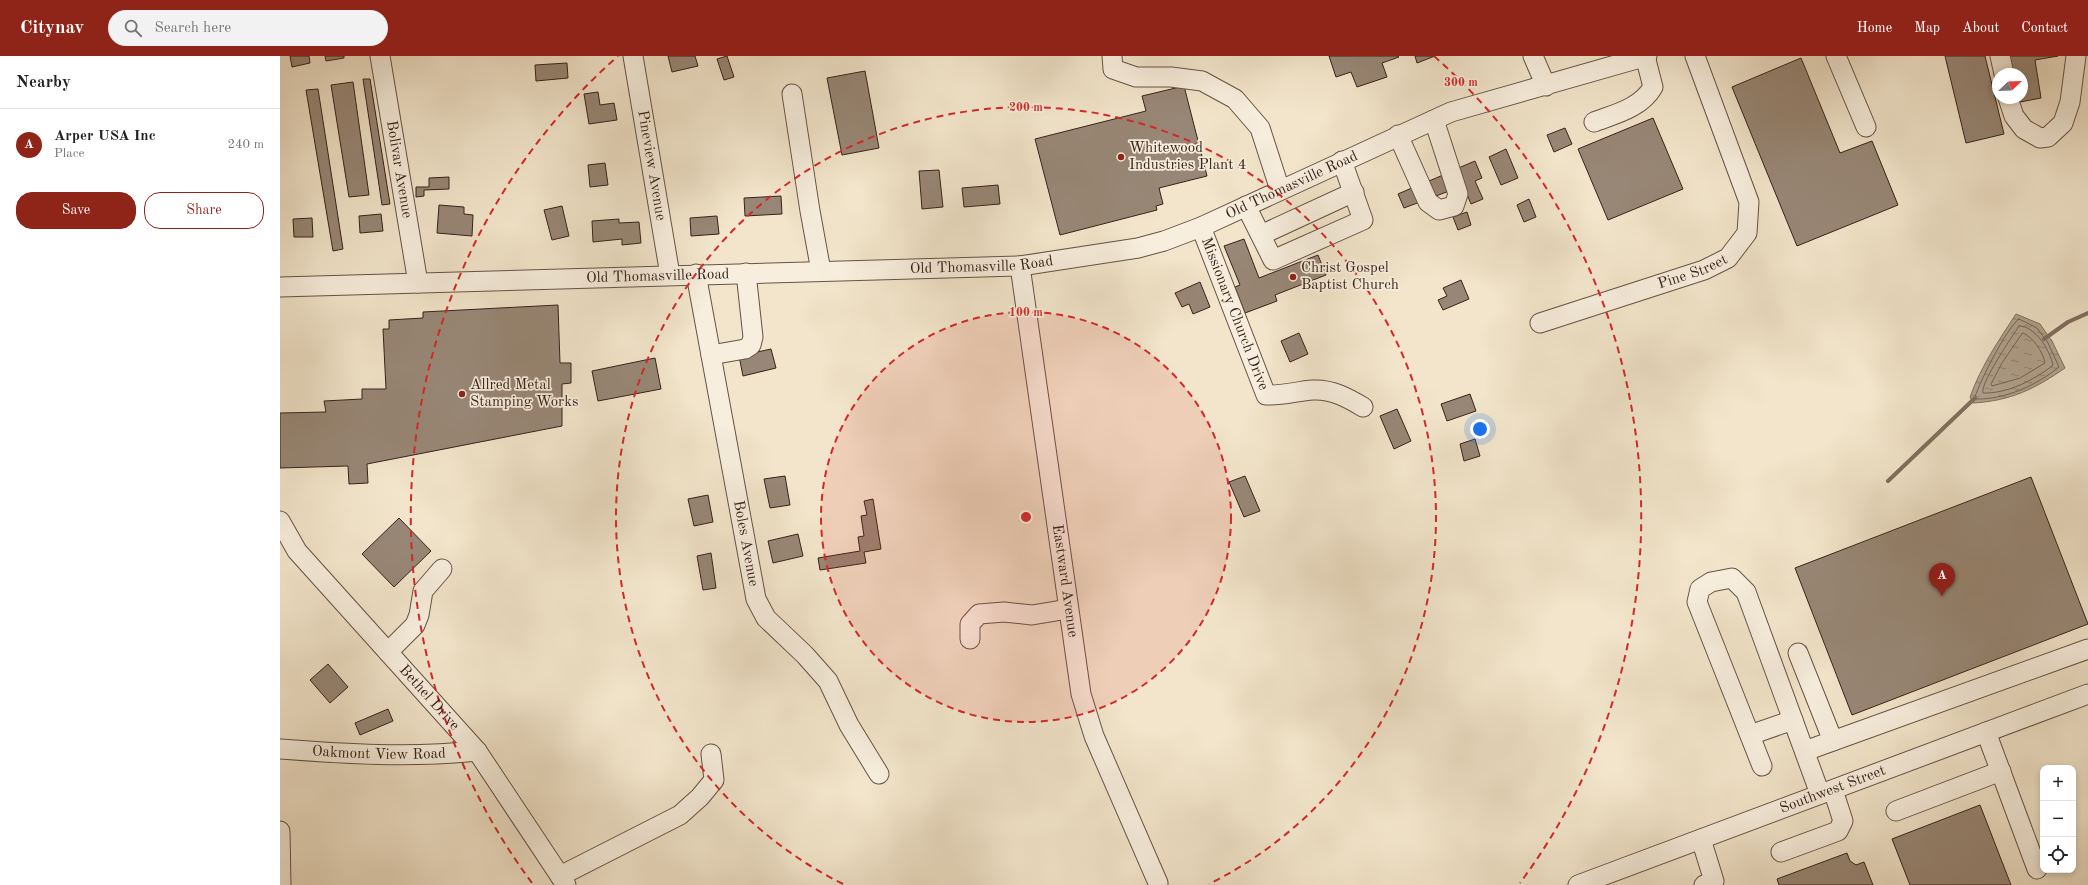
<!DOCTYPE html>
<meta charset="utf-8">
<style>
:root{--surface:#fff;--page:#f2f2f2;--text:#202124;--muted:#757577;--line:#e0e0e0;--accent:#8f2418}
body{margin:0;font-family:"Old Standard TT",serif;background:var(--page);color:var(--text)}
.controls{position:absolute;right:12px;bottom:12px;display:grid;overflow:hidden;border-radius:8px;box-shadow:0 2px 6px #0003}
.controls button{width:36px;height:36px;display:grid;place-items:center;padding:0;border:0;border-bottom:1px solid var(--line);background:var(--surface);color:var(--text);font:20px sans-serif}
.compass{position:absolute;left:1712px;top:12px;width:36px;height:36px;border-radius:50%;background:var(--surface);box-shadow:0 2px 6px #0003;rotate:67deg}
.you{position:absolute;left:1200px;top:373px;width:14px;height:14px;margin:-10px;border:3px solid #fff;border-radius:50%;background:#1a73e8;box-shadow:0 0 0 6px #1a73e833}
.badge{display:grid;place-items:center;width:26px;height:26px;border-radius:50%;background:var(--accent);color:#fff;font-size:13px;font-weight:700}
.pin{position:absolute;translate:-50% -33px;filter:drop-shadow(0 1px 2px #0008)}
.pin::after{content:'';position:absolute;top:21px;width:14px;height:12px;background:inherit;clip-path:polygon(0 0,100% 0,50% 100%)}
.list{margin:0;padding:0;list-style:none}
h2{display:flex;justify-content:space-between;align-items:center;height:52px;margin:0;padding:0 16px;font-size:17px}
h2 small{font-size:13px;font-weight:400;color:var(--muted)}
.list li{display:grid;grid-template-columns:26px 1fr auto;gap:12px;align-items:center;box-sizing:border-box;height:72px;padding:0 16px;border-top:1px solid var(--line)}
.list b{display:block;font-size:15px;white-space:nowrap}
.list p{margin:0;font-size:13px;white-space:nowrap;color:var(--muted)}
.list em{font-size:13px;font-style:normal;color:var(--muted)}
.actions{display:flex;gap:8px;padding:12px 16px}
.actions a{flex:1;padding:9px 0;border:1px solid var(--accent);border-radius:16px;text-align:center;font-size:14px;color:var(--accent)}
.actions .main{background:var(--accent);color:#fff}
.icon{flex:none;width:22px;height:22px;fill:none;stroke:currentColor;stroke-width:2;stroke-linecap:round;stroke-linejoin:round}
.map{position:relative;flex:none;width:1808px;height:829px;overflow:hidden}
header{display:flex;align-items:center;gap:24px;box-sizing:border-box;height:56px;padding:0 20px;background:var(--accent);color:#fff}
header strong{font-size:19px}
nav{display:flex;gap:22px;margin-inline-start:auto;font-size:14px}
.search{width:280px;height:36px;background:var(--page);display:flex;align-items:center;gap:10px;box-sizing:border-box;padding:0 14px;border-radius:22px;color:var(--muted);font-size:15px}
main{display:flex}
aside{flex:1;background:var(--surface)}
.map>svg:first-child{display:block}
</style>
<header>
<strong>Citynav</strong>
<div class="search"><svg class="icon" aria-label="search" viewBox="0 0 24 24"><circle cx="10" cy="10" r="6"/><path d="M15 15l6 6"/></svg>Search here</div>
<nav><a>Home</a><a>Map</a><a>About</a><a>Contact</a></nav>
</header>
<main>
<aside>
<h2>Nearby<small></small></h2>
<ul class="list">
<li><span class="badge">A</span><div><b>Arper USA Inc</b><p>Place</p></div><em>240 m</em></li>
</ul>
<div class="actions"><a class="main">Save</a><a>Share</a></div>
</aside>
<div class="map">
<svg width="1808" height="829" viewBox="0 0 1808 829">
<defs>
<pattern id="water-ripples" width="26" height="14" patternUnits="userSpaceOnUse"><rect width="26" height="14" fill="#b2a38f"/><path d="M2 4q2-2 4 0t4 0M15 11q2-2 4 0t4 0" fill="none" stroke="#928474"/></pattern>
</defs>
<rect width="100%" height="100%" fill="#f2e5cb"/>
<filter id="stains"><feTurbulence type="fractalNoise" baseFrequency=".005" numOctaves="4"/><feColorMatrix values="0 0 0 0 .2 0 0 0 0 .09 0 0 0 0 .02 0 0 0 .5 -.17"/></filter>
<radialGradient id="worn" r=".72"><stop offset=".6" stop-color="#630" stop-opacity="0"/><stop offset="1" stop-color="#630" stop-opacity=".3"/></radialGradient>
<path fill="url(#water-ripples)" stroke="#816f60" d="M1736,258L1760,268L1772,285L1785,312C1755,333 1730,345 1693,347L1690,341C1701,310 1719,284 1736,258Z"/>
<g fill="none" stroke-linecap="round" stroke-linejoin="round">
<path stroke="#746254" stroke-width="1" d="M1739,263L1757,272L1768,287L1779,311C1757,329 1725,344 1695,343V341C1700,325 1727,271 1739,263Z
M1739,270C1756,270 1770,295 1773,309C1755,324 1726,338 1703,337C1700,327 1732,281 1739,270Z
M1743,277C1753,281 1763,296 1765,307L1740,322L1712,330L1711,328L1722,307Z"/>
<path stroke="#816f60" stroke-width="4" d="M1764,283L1788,266L1808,257
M1608,425L1695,342"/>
</g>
<path fill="#988776" stroke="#37221a" d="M10,0H29L30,7L12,11Z
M45,0H64V2L46,5Z
M388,0H415L418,10L392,16Z
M447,0L454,21L444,24L437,3Z
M1049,0H1118L1119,1L1102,7L1107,21L1077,31L1071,16L1056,21Z
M1135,0H1155L1137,7Z
M1665,0H1705L1724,78L1686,87Z
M1727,0H1778L1755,4L1761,42L1735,47V42H1742V18H1731Z
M1521,2L1560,97L1592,85L1618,149L1517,190L1452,31Z
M287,7L288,22L256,25L255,9Z
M585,15L599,92L562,99L547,22Z
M83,23H90L110,148L102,149Z
M73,26L89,139L69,141L51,29Z
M904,30L927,120L879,132L883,148L876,150L877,154L780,179L755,83L866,55L862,40Z
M38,33L63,193L53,195L26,34Z
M318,36L320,49L334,47L337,64L309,68L304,38Z
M1373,62L1403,133L1328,164L1298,93Z
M1285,72L1292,88L1274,96L1267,79Z
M1226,93L1238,122L1221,129L1209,101Z
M1195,105L1202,122L1195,125L1203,143L1191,148L1176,113Z
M325,107L328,129L310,131L308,109Z
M659,114L663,151L642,153L639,115Z
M1163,119L1169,135L1156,140L1149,125Z
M169,121V133L144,134V140L136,141V131H149V122Z
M718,129L720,148L684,151L682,132Z
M1134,131L1140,146L1124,152L1118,138Z
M501,140L502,158L465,160L464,142Z
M1249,143L1256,161L1244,166L1237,149Z
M159,149L184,151V158L193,159L192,180L157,177Z
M282,150L289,180L272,184L264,154Z
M1187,156L1191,169L1178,174L1173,161Z
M101,158L103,175L80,177L79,160Z
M437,160L439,178L411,180L410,162Z
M32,162L33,181H14L13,163Z
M339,163V167L359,166L361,187L342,189V183L313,186L312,165Z
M964,183L979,222L1038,199L1046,219L995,239L997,245L965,257L955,231L960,229L944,190Z
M1181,224L1189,243L1163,254L1158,244L1167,240L1163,232Z
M920,226L930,251L913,258L909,248L902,251L895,237Z
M278,249L280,307H291V327L282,328V370L87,408L88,427L69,428L68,410L0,412V357L46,356L44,345L82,343V333H106L103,273H109V264L143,262V256Z
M1019,277L1028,298L1010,306L1001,285Z
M491,293L496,312L463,320L459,300Z
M375,302L381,333L318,345L312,315Z
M1190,338L1196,355L1167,365L1161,348Z
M1117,353L1131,385L1114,393L1100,360Z
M1195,383L1200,400L1184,405L1180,388Z
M505,420L510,449L490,452L484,423Z
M965,420L980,455L964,461L949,426Z
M1751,421L1808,568L1572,659L1515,512Z
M428,439L433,466L414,470L408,443Z
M593,443L601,493L584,496L586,507L540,514L538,502L580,495L578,481L584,480L581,460L587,459L584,445Z
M119,462L151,495L114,531L82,498Z
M518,478L523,500L493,507L488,485Z
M431,497L436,532L423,534L417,500Z
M48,608L68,631L50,647L30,624Z
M108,653L113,665L80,679L75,667Z
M1700,749L1731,829H1630L1612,783Z
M1567,797L1570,805L1576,809L1584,806L1593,829H1499L1497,823Z"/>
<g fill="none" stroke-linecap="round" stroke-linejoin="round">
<g stroke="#665346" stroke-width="21">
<g id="minor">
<path id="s1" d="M100,0L138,227"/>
<path id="s2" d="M353,0L390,219"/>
<path d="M832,0L833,13L856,21H891L922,25L955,43L980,72L1000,134"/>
<path d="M1253,0L1266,30"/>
<path d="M1556,0L1586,71"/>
<path d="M1720,0L1724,18"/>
<path d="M512,38L530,155L541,215"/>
<path d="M1728,42L1734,60L1744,73L1760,82L1768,81L1783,67L1790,46L1796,0"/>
<path d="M1314,66C1335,58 1361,52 1373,31L1365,0"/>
<path d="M1118,79L1148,146L1159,154L1174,150L1178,138L1154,64"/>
<path d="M966,150L993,204L1083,164L1062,105"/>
<path id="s3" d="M921,171L986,339C1003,340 1017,335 1033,334C1052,333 1068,342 1083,351"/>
<path d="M981,179L1074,136"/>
<path id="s4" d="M740,210L801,638L814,680L878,827"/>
<path id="s5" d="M416,218L476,543L486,562L525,599L548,625L569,669L599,718"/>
<path id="s6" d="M0,231L740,210L858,192L884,185L921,171L1171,56L1367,0"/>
<path id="s7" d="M1260,267L1424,214L1448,202L1467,177L1469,146L1415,0"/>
<path d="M431,299L465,293L471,289L473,281L466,217"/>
<path id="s8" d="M0,465L17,495L197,695L286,829"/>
<path d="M690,583V568L699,558L724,556L752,559L788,553"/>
<path d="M108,596L135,569L139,559L143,535L162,513"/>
<path d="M1518,597L1553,685"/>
<path d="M1706,676L1757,813"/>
<path d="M1470,679L1513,664"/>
<path id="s9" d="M0,693C66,698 131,702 197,695"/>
<path d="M1525,695L1808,593"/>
<path d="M1482,710L1417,546L1420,533L1431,526L1452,522L1466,536L1540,738"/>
<path d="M1616,755L1721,715"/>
<path d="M0,775L1,829"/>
<path d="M1421,783L1434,825L1424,829"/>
<path d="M1501,796L1558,775L1563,765L1553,734"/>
<path d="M280,820L400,759L420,741L434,724L431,698"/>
<path id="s10" d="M1298,829L1808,638"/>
</g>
</g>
<use href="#minor" stroke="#f7eedd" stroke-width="19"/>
</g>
<circle cx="746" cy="461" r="205" fill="#d62828" fill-opacity=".12"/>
<g fill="none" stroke="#d62828" stroke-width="2" stroke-dasharray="7 5">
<circle cx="746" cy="461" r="205"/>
<path d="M563 828A410 410 0 1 1 929 828"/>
<path d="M252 827A615 615 0 0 1 338 0M1154 0A615 615 0 0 1 1240 827"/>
</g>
<g fill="#8f2418" stroke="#f7eedd" stroke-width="1.5">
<circle cx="841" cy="101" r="4"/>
<circle cx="1013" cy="221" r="4"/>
<circle cx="182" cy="338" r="4"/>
</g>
<g text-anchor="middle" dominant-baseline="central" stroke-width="3.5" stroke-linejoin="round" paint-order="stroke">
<g font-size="15" fill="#37221a" stroke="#f7eedd" text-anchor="start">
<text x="849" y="92">Whitewood<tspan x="849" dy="17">Industries Plant 4</tspan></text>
<text x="1021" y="212">Christ Gospel<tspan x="1021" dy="17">Baptist Church</tspan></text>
<text x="190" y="329">Allred Metal<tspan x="190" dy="17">Stamping Works</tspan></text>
</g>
<g font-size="15" fill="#37221a" stroke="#f7eedd">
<text stroke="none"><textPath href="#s2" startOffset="111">Pineview Avenue</textPath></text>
<text stroke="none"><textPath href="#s1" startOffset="115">Bolivar Avenue</textPath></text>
<text stroke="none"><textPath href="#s6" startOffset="1026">Old Thomasville Road</textPath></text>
<text stroke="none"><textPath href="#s6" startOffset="702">Old Thomasville Road</textPath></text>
<text stroke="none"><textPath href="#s7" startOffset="161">Pine Street</textPath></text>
<text stroke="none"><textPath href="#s6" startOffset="378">Old Thomasville Road</textPath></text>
<text stroke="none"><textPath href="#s3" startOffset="93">Missionary Church Drive</textPath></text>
<text stroke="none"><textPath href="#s5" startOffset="274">Boles Avenue</textPath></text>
<text stroke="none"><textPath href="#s4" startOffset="318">Eastward Avenue</textPath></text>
<text stroke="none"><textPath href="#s8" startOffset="232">Bethel Drive</textPath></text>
<text stroke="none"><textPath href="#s9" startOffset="99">Oakmont View Road</textPath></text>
<text stroke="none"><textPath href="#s10" startOffset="272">Southwest Street</textPath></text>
</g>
</g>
<circle cx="746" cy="461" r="6" fill="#d62828" stroke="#f7eedd" stroke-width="2"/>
<g font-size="12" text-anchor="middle" font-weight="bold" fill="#d62828" stroke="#f7eedd" stroke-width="3.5" stroke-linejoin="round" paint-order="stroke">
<text x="1181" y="30">300 m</text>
<text x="746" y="55">200 m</text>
<text x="746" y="260">100 m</text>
</g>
<rect width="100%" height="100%" filter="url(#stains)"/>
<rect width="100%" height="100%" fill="url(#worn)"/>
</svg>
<div class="controls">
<button>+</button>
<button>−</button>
<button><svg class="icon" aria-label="locate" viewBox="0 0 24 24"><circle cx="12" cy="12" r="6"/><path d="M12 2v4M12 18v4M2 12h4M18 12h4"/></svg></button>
</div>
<svg class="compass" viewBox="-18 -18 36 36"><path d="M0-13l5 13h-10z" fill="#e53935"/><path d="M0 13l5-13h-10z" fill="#757577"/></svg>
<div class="you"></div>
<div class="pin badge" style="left:1662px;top:540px">A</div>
</div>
</main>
